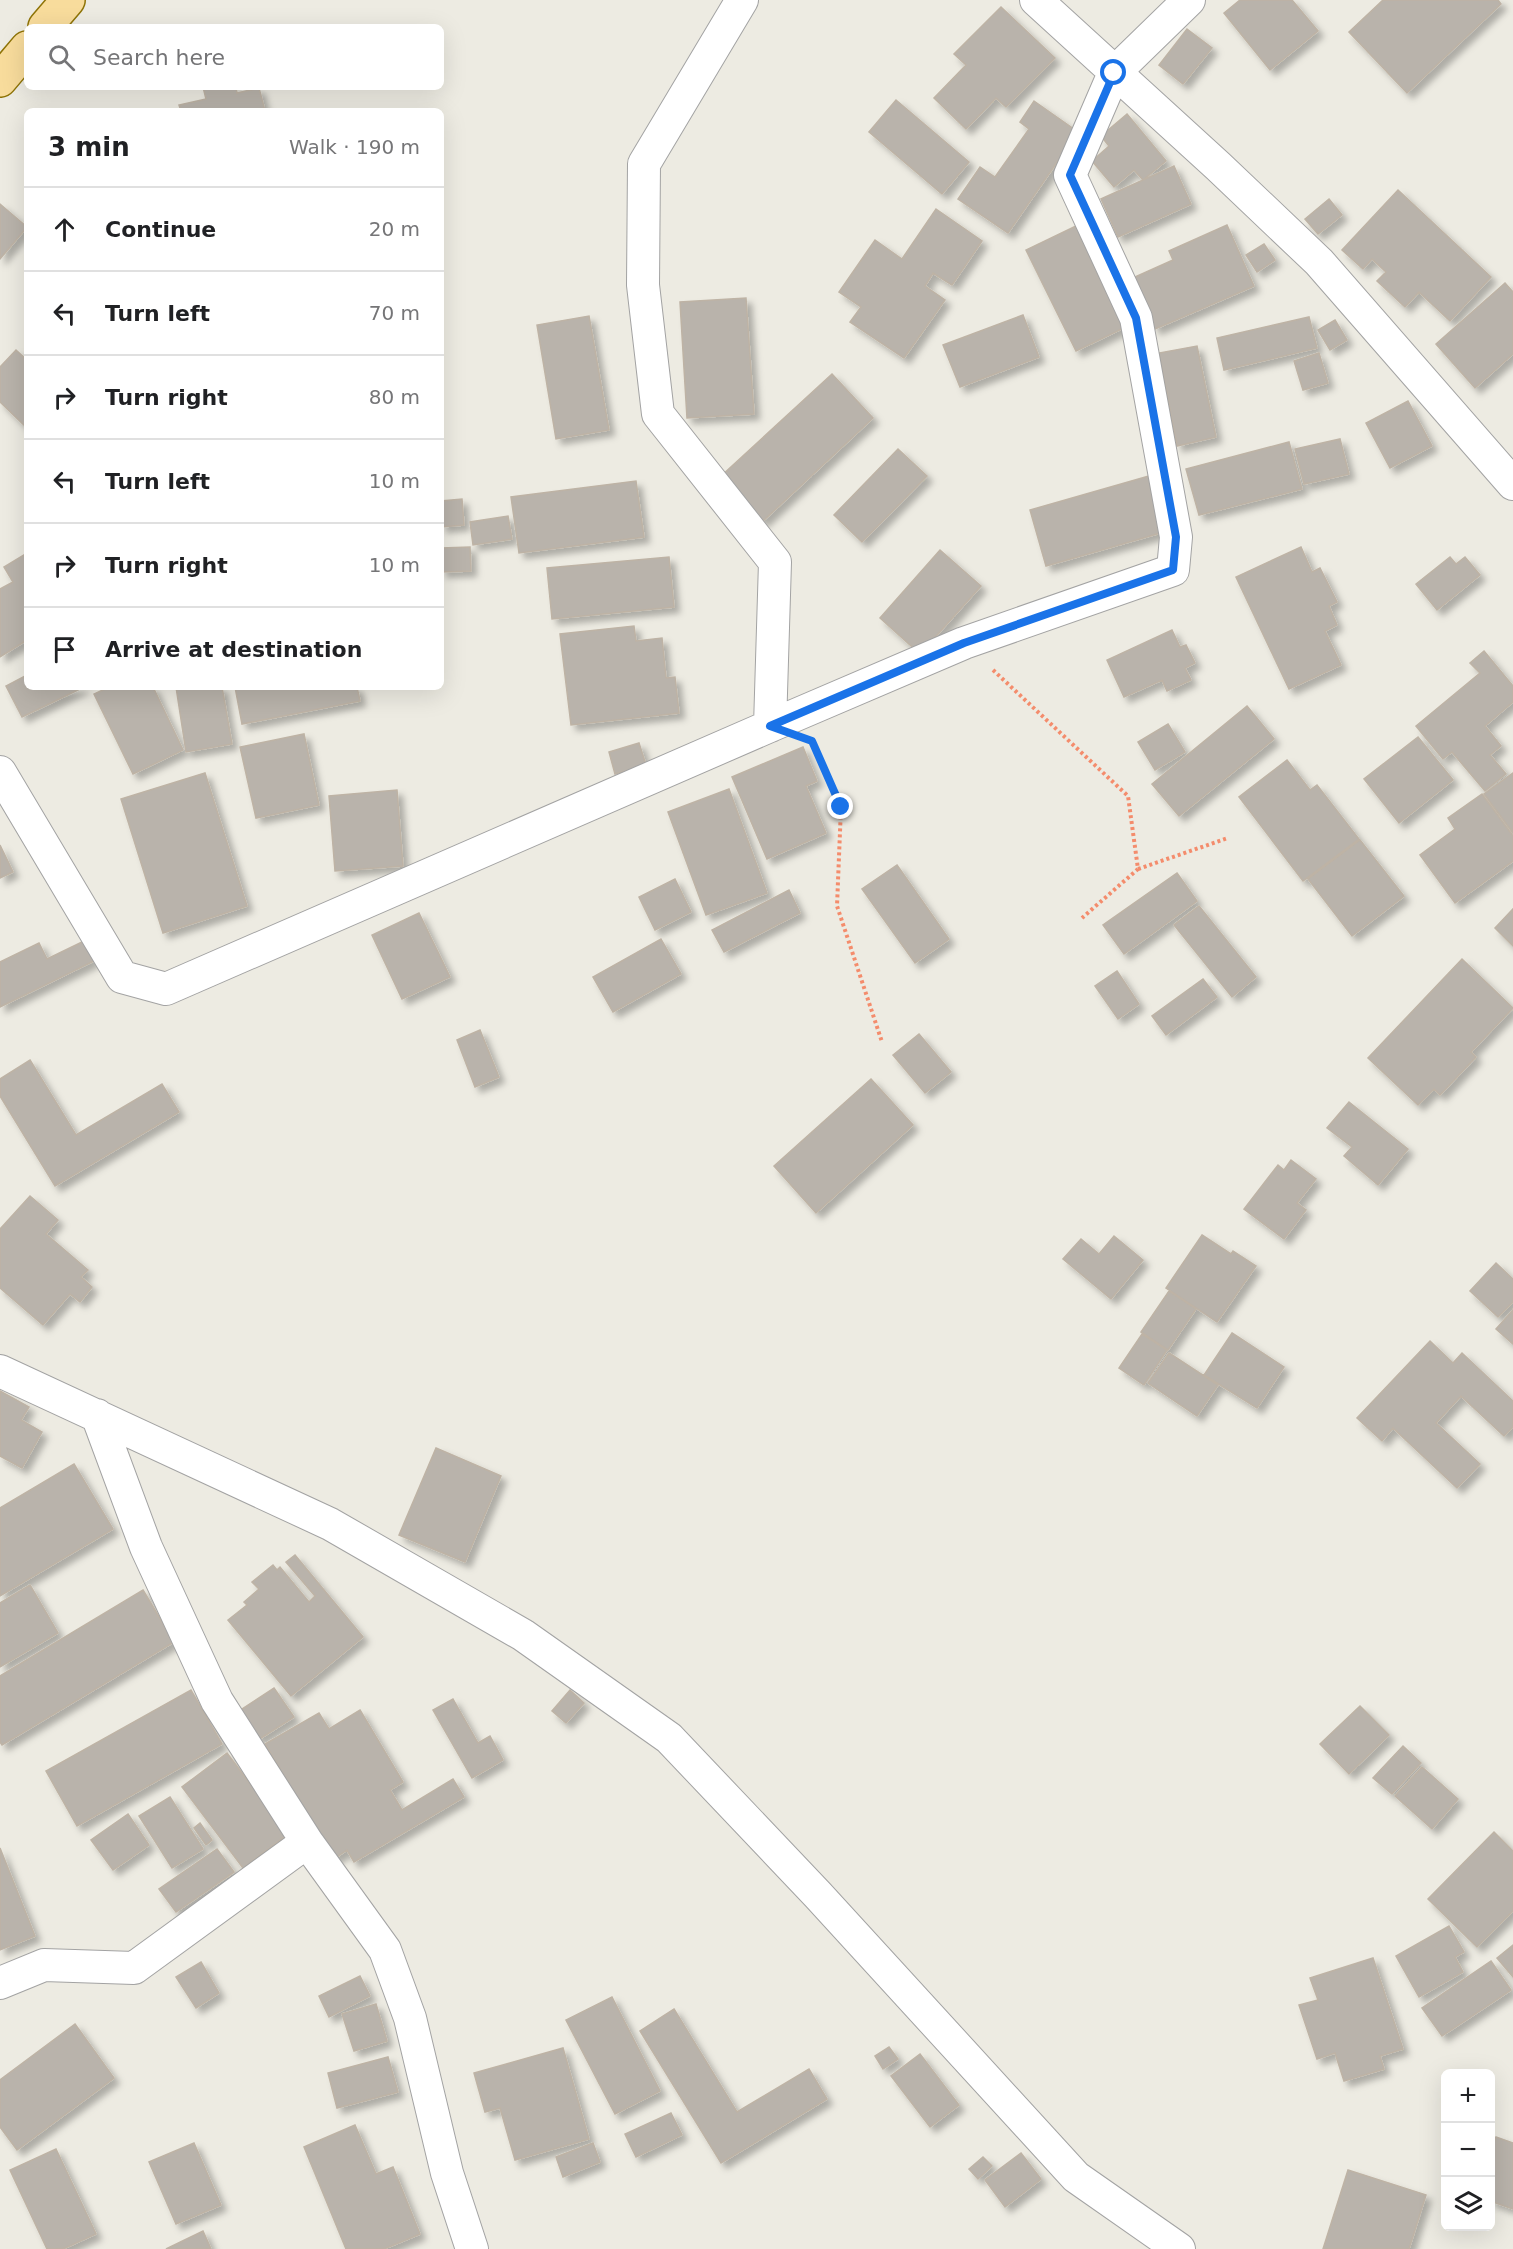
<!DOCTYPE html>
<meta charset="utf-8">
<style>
:root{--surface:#fff;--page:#f6f6f6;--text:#202124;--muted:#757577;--line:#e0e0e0}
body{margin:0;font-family:"DejaVu Sans",sans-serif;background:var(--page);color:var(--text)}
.controls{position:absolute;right:18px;bottom:18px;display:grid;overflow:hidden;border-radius:9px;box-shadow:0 6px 24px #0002}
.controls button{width:54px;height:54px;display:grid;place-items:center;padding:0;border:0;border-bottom:2px solid var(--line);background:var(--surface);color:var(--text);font:30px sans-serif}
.stop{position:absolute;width:18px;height:18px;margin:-14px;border:4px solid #1a73e8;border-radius:50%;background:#fff}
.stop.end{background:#1a73e8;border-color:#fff;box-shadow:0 2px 6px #0008}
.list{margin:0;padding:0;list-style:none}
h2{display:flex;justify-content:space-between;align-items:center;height:78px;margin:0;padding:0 24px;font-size:26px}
h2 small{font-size:20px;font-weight:400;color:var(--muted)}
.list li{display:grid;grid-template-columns:39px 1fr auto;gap:18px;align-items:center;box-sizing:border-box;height:84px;padding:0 24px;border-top:2px solid var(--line)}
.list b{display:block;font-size:22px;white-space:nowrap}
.list em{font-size:20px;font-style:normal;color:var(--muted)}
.icon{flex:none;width:33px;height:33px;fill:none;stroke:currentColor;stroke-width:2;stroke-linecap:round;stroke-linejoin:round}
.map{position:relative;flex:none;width:1513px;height:2249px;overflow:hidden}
.search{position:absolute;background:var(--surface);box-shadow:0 6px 24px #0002;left:24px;top:24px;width:420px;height:66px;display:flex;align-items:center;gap:15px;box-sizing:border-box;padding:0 21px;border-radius:9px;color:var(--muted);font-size:22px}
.panel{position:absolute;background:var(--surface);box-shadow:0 6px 24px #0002;left:24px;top:108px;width:420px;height:582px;border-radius:9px}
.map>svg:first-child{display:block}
</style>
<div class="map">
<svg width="1513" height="2249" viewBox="0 0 1513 2249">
<defs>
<filter id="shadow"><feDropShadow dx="5.5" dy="5.5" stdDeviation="3" flood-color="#0004"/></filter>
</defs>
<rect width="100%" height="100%" fill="#edebe2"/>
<path fill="#b9b3ab" stroke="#beb3a5" stroke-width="1.5" filter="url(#shadow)" d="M1240,0H1292L1318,31L1270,70L1224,13Z
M1383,0H1498L1501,4L1407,93L1349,32Z
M1001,7L1055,58L1006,107L996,98L966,129L934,98L966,65L954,54Z
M1187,29L1212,48L1183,84L1159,65Z
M203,87H236L237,93L259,88L265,111H181L179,105L206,99Z
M896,100L969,162L942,194L869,132Z
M1034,101L1078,132L1008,233L958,199L980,167L995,177L1029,129L1020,122Z
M1127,114L1166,161L1143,180L1134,170L1114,187L1092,161L1109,146L1101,136Z
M1174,166L1191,204L1118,237L1101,199Z
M1398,190L1491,277L1450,321L1419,292L1405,307L1377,281L1386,272L1372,259L1363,269L1342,250Z
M1329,199L1342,215L1318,234L1305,219Z
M0,204L27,227L0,259Z
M936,209L982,241L952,285L933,273L925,286L945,300L904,358L850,322L861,307L839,292L875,240L902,259Z
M1078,225L1128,326L1076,351L1026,250Z
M1227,225L1254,286L1155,329L1133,278L1173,260L1169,251Z
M1264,244L1275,260L1257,272L1246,255Z
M1505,283L1513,292V354L1475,388L1436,344Z
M746,298L754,414L687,418L680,302Z
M1023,315L1039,357L960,387L943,345Z
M589,316L609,430L556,439L537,325Z
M1309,317L1317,348L1224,370L1217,338Z
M1335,320L1347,340L1330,350L1318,330Z
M1197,346L1216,437L1177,446L1159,353Z
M16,350L27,360V428L0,402V367Z
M1319,353L1328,383L1303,390L1294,361Z
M832,374L873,418L762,522L720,477Z
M1408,401L1432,446L1390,468L1366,423Z
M1340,439L1349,474L1304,484L1295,449Z
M1289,442L1302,489L1199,515L1186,469Z
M898,449L927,476L862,542L834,515Z
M1149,476L1164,532L1046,566L1030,510Z
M636,481L644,537L519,553L511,497Z
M462,499L464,525L441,527V501Z
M508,516L512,539L473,545L470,522Z
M470,547L471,571L441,572V548Z
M1301,547L1312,572L1320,568L1337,602L1329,606L1337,625L1325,631L1341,665L1289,689L1236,577Z
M940,550L981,586L920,654L880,618Z
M27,553V640L0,657V589L13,582L4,567Z
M669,557L674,607L552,619L547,568Z
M1450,557L1456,564L1465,557L1480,575L1437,610L1416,584Z
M634,626L636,641L662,638L666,678L675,677L679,713L571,725L560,634Z
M1172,630L1180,647L1186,645L1195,663L1185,668L1191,680L1167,691L1162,680L1124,697L1107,660Z
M1484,651L1513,686V702L1485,726L1501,746L1490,755L1506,774L1485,791L1452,752L1443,759L1416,726L1480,673L1470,663Z
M27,675V687H84L22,717L6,686Z
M109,687H153L183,750L133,774L94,694Z
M176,687H222L232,744L186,752Z
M235,687H357L360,701L242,724Z
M1247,706L1274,739L1179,816L1152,784Z
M1168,724L1185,752L1155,770L1138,742Z
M304,734L319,805L256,818L240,747Z
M1418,737L1453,780L1399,823L1364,779Z
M639,743L646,765L615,774L609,752Z
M803,747L817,781L806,786L826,833L767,859L732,777Z
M1287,760L1310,790L1317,785L1359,839L1303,881L1239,797Z
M205,773L247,906L163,933L121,799Z
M1513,773V833L1484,794Z
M729,789L767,893L706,915L668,812Z
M397,790L403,866L335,871L329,796Z
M1482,794L1513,836V861L1455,903L1420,855L1455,829L1448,818Z
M1360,840L1404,896L1352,936L1308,879Z
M0,845L13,872L0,878Z
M897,865L949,939L915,963L862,889Z
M1177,873L1197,901L1124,954L1103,925Z
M675,879L691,912L655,930L639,897Z
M789,890L800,913L724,952L712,930Z
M1199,906L1256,977L1232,997L1174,925Z
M1513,909V946L1495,928Z
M419,913L450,977L402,999L372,935Z
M661,939L681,974L613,1012L593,977Z
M84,941L94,961L0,1007V962L39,943L47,959Z
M1462,959L1513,1008L1471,1052L1476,1057L1440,1095L1434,1089L1418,1105L1368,1058Z
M1117,971L1139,1004L1118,1019L1095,986Z
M1203,979L1217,997L1166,1035L1152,1016Z
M480,1030L499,1077L475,1087L457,1040Z
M919,1034L951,1072L925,1093L893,1055Z
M30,1060L76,1135L162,1084L179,1112L55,1186L0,1096V1079Z
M871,1079L913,1125L816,1213L774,1166Z
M1349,1102L1408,1149L1378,1185L1344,1156L1352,1147L1327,1128Z
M1291,1160L1316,1179L1297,1203L1306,1210L1284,1239L1244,1209L1278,1165L1284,1170Z
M30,1196L58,1220L46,1234L88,1270L81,1277L92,1287L80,1302L70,1294L43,1325L0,1288V1229Z
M1202,1235L1231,1254L1233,1251L1256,1266L1217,1322L1166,1288Z
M1114,1236L1143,1260L1111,1299L1063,1259L1081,1239L1099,1254Z
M1496,1263L1513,1279V1302L1498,1317L1470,1291Z
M1169,1291L1196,1309L1168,1350L1141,1332Z
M1513,1310V1344L1496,1329Z
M1232,1333L1284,1367L1257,1408L1204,1375Z
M1142,1334L1167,1350L1144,1385L1119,1368Z
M1430,1341L1453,1363L1462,1353L1513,1401V1427L1504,1436L1461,1396L1436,1423L1480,1464L1457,1488L1393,1428L1382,1441L1357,1418Z
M1169,1353L1218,1385L1197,1416L1148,1383Z
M0,1391L29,1407L21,1420L42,1432L22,1468L0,1456Z
M436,1448L501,1476L465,1562L399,1535Z
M74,1464L113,1529L0,1596V1508Z
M295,1555L363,1637L291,1696L228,1620L247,1605L244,1602L259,1589L252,1582L273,1565L277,1570L280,1567L309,1602L315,1596L286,1562Z
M30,1585L58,1633L0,1667V1603Z
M143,1590L174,1642L2,1745L0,1742V1676Z
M274,1688L294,1717L258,1740L239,1711Z
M191,1690L222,1744L77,1826L46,1771Z
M570,1690L584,1703L566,1723L552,1711Z
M453,1699L478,1743L490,1736L503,1760L472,1778L433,1710Z
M1360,1706L1389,1735L1349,1774L1320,1744Z
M360,1710L403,1782L390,1790L402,1810L453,1779L464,1797L354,1862L347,1850L334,1859L265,1744L319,1713L329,1729Z
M1403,1746L1421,1763L1392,1794L1373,1778Z
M227,1753L288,1834L243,1868L182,1787Z
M1422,1767L1458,1799L1432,1829L1395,1796Z
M170,1797L203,1849L172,1868L139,1816Z
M128,1814L149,1845L113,1870L91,1840Z
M200,1823L212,1840L206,1845L194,1828Z
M1494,1832L1513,1851V1911L1477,1947L1428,1899Z
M0,1848L35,1936L0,1950Z
M217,1849L234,1872L176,1912L159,1889Z
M1449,1926L1464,1952L1455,1957L1463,1972L1419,1997L1396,1956Z
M1513,1945V1977L1497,1958Z
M1373,1958L1403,2049L1380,2056L1384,2069L1344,2081L1335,2053L1317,2059L1299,2005L1318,2000L1310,1978Z
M1491,1961L1511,1990L1442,2036L1422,2008Z
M201,1962L219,1993L196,2008L176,1977Z
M360,1976L370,1996L329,2017L319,1996Z
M612,1997L660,2091L615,2114L566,2020Z
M376,2004L387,2041L354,2051L342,2014Z
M674,2009L737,2112L809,2069L827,2099L721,2163L640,2031Z
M75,2024L114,2078L17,2150L0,2127V2080Z
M889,2047L898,2059L883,2069L875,2056Z
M563,2048L589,2139L515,2160L500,2108L485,2112L474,2073Z
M920,2054L959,2105L930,2127L891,2076Z
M388,2057L398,2092L337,2108L328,2073Z
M671,2113L682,2135L636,2157L625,2134Z
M355,2125L376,2174L393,2167L420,2234L384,2249H346L304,2147Z
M1496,2137L1513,2143V2209L1490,2201V2151Z
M194,2143L221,2205L176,2224L149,2162Z
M593,2143L600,2162L563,2177L556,2157Z
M56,2149L96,2234L63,2249H47L10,2170Z
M1021,2153L1041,2179L1005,2207L985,2180Z
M983,2157L992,2166L978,2179L969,2169Z
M1348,2170L1426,2195L1409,2249H1323Z
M203,2231L211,2249H166Z"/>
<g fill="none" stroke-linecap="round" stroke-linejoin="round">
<g stroke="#a3a3a3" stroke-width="34">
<path id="street" d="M742,0L644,164L643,285L658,414L775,562L770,726
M1036,0L1218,166L1319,262L1513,484
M0,772L122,977L166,989L770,726L964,643L1173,570L1176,537L1136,318L1070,175L1114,73L1189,0
M0,1371L330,1524L523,1635L669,1738L818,1895L1076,2177L1179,2249
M97,1415L146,1547L217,1701L307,1842L385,1950L410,2018L447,2173L472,2249
M0,1983L44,1965L134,1968L307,1842"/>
</g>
<g stroke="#8e7306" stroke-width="36">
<path id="primary" d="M45,27L68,0
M0,80L27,48"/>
</g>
<path stroke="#f48c6c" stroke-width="4" stroke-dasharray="3 3" stroke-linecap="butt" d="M993,670L1128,796L1138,869L1082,918
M814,744L841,807L837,906L882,1042
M1138,869L1228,838"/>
<use href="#street" stroke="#fff" stroke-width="32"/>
<use href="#primary" stroke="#f8dc9c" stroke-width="33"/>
</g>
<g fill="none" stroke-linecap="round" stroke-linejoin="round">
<path stroke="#1a73e8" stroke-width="8" d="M841,807L812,741L770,726L964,643L1173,570L1176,537L1136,318L1070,175L1114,73"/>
</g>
</svg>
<div class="controls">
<button>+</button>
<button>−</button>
<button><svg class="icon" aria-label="layers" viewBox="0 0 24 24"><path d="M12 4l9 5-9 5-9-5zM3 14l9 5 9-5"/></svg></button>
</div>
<div class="stop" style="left:1114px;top:73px"></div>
<div class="stop end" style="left:841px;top:807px"></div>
<div class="search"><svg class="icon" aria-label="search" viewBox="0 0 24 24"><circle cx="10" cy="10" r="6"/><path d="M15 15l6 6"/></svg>Search here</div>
<section class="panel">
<h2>3 min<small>Walk · 190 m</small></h2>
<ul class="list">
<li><svg class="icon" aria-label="ahead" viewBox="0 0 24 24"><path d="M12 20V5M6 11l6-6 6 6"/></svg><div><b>Continue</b></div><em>20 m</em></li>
<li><svg class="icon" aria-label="left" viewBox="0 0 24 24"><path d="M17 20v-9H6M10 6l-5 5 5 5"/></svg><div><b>Turn left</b></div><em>70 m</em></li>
<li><svg class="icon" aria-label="right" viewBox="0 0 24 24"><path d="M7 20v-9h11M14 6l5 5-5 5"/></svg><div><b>Turn right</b></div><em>80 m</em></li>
<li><svg class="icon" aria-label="left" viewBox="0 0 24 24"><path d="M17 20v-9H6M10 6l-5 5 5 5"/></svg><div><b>Turn left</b></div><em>10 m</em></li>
<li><svg class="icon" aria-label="right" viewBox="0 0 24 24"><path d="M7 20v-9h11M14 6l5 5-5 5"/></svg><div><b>Turn right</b></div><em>10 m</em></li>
<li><svg class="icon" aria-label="arrive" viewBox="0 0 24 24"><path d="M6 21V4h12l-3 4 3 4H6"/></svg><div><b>Arrive at destination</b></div></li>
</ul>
</section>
</div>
